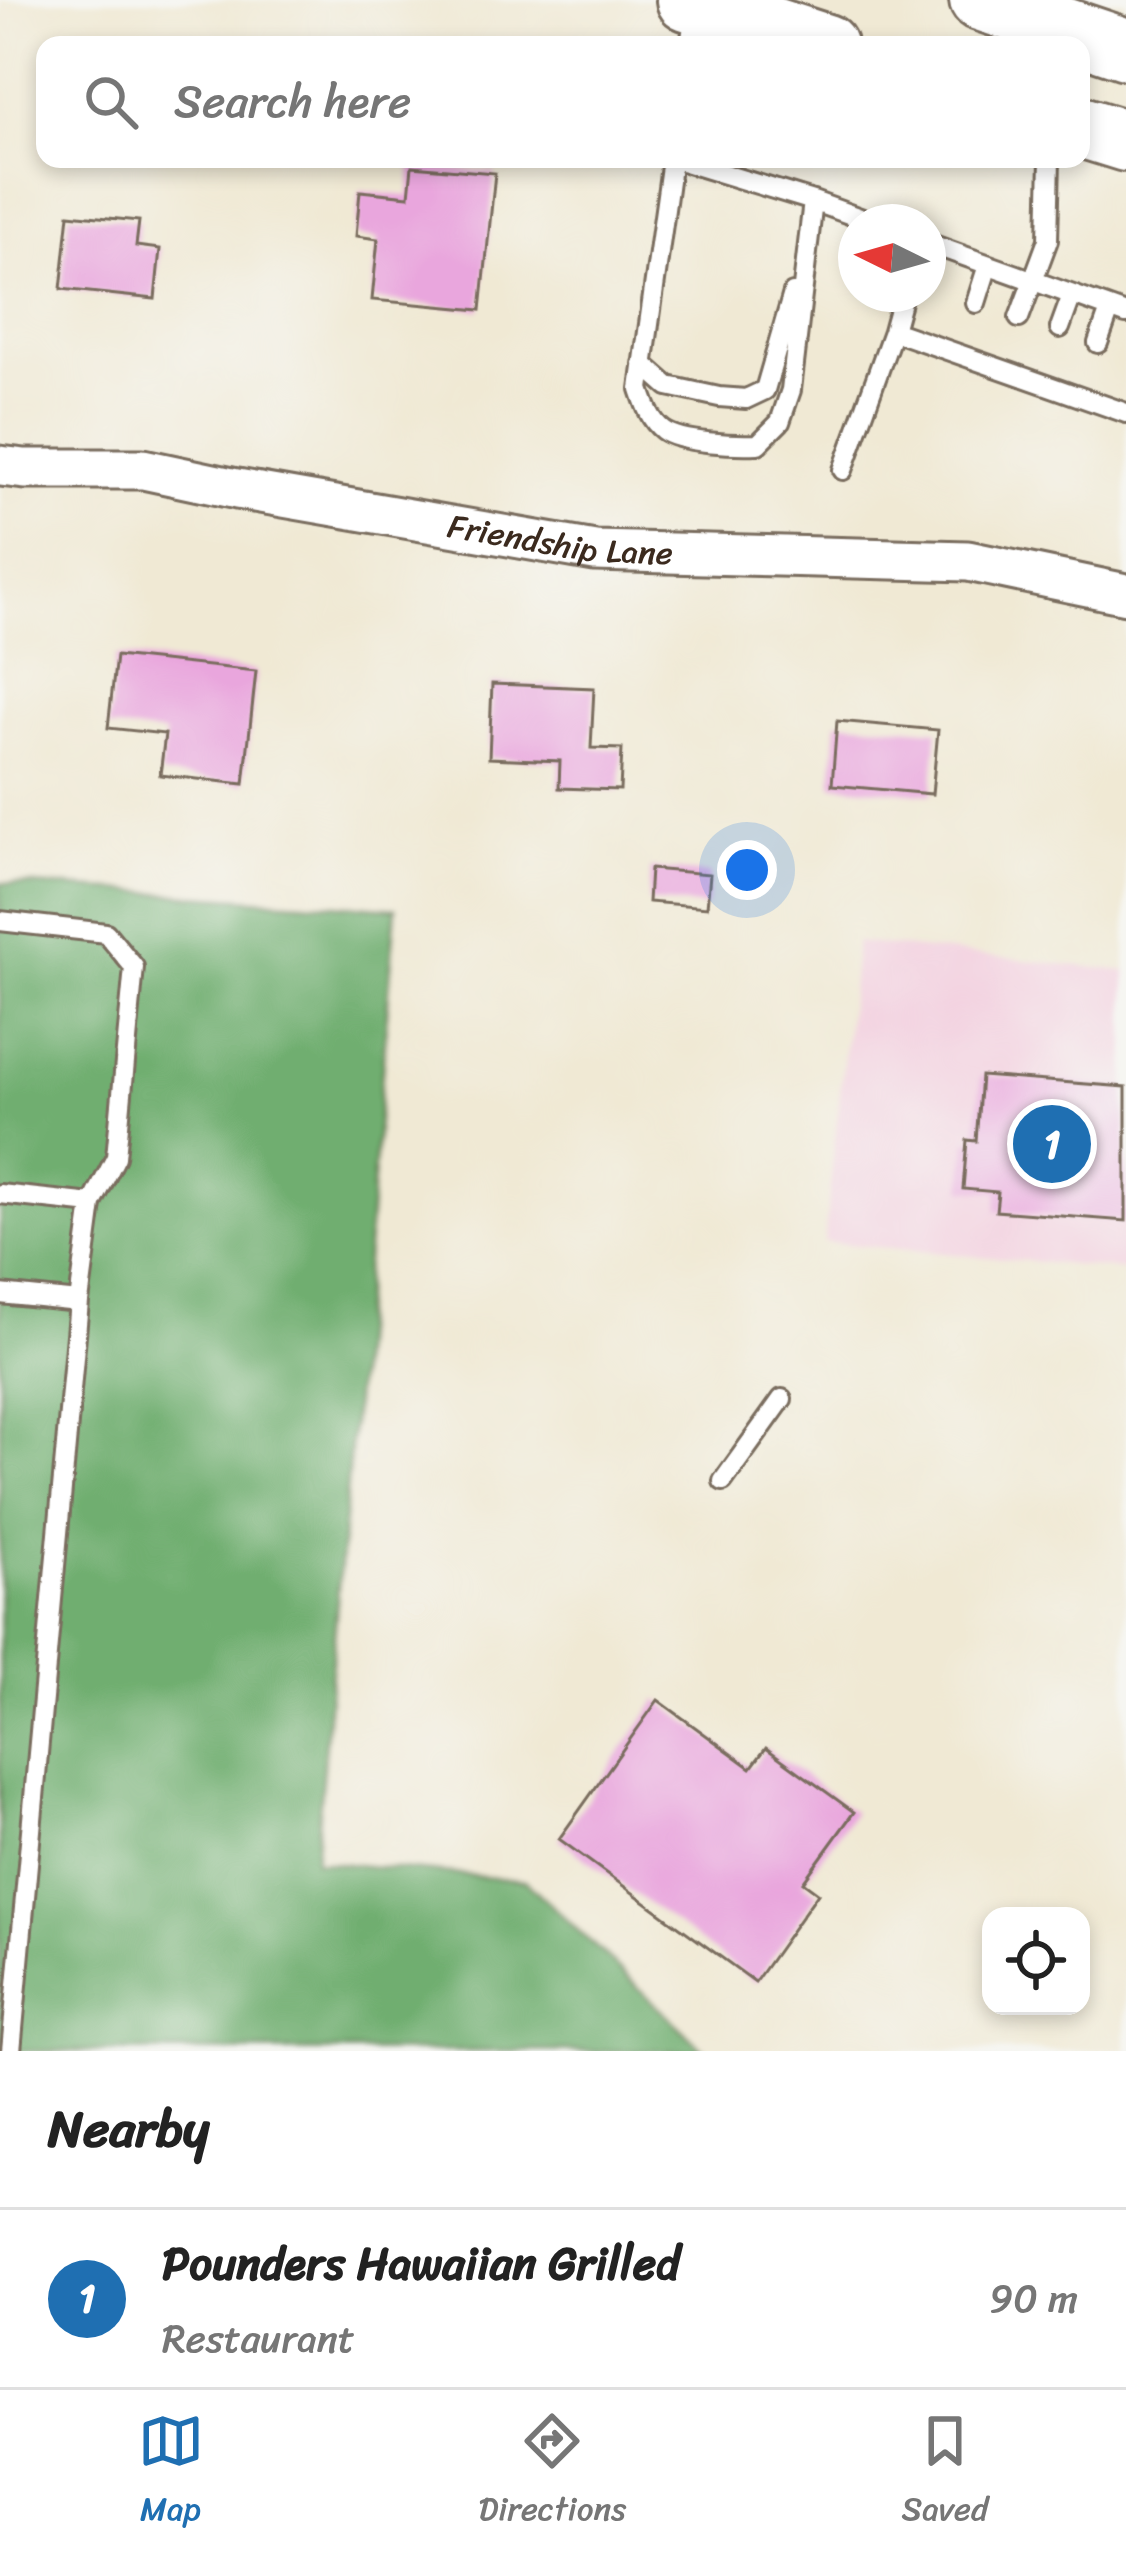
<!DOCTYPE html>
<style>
:root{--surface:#fff;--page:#f2f2f2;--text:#222;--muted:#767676;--line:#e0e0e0;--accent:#1f6fb2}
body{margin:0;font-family:Sriracha,sans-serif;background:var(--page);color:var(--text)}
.controls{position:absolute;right:36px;bottom:36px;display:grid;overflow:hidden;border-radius:24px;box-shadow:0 6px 18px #0003}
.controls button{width:108px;height:108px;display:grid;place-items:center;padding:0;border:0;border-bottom:3px solid var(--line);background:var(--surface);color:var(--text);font:60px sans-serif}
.compass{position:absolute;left:838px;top:204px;width:108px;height:108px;border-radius:50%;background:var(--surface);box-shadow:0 6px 18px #0003;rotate:275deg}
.you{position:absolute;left:747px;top:870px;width:42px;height:42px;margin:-30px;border:9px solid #fff;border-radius:50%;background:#1a73e8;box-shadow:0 0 0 18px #1a73e833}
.badge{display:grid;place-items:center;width:78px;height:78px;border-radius:50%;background:var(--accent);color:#fff;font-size:39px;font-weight:700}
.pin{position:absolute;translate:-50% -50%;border:6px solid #fff;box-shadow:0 3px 12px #0006}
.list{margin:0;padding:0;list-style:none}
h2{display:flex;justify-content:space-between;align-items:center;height:156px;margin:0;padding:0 48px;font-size:51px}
h2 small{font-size:39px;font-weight:400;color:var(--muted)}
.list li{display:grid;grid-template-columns:78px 1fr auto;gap:36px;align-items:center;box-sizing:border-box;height:180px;padding:0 48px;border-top:3px solid var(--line)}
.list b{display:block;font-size:45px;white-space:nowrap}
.list p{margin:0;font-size:39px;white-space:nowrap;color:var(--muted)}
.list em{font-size:39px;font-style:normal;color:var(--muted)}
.icon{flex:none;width:66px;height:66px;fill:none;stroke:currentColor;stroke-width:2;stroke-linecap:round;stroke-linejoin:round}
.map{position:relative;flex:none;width:1126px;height:2051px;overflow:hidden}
.search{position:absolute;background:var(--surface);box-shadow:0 6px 18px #0003;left:36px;right:36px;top:36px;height:132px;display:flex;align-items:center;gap:30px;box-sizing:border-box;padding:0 42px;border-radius:24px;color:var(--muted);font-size:45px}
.sheet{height:336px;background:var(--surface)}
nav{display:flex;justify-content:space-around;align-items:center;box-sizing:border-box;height:168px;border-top:3px solid var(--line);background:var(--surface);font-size:33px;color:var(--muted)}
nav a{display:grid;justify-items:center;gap:6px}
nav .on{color:var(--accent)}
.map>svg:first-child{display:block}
</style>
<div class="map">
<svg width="1126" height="2051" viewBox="0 0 1126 2051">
<rect width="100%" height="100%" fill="#f6f6f2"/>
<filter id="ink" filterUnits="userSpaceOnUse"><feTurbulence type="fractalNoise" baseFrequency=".00833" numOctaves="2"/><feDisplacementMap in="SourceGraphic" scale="24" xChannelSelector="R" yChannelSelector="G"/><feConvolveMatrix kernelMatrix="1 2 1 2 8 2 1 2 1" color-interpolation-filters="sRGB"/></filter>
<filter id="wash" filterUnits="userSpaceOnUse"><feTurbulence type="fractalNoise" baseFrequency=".004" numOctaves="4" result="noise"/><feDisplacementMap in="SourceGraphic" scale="48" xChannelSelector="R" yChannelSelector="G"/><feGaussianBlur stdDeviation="2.7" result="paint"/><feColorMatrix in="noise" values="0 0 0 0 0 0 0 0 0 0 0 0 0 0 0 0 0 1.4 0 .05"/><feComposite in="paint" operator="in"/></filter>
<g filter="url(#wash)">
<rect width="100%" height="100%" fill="#f0e9d4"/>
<path fill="#f3cfdf" d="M856,942L1126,971V1270L824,1242Z"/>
<path fill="#6fae6f" stroke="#556c46" stroke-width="3" d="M0,883L396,908L315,1861L526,1881L705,2051H0Z"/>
<g id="blocks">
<path fill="#e9a6dd" d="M412,166L495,173L481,310L372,300L378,239L356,236L360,191L409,196Z
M69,214L139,221L136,246L160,249L155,299L61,289Z
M116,656L256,671L244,784L160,775L165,734L108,728Z
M492,684L594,688L591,748L622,749L620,790L559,788L560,761L489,758Z
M837,721L938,730L932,794L832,785Z
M650,869L710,874L707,907L648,902Z
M981,1076L1126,1087V1221L996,1211L998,1192L963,1189L967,1140L976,1141Z
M658,1700L751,1768L766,1748L854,1812L803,1882L818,1893L755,1982L559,1839Z"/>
</g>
</g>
<g filter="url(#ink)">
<use href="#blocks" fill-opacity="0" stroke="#7a6d5e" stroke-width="3"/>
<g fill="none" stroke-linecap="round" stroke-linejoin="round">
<g stroke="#7a6d5e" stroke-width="24">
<path id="lane" d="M690,45L695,14
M672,159L640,389C645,404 650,420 663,430C680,443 736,445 758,444L780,422L791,390L813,201L675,159
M813,201L871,222
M928,243L1126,314
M903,294L893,331L1126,413
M976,303L988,265
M1019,318L1048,240L1050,159
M1060,328L1072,295
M1098,343L1110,309
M643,364L668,386L719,397L746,399L765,390L793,293
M843,470L893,331
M0,921L106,933L134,967L116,1157L92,1204L79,1302L11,2051
M0,1194L92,1204
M0,1294L79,1302
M723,1481L782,1399"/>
</g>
<g stroke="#7a6d5e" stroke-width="45">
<g id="street">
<path id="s1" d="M0,466L25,469H143L237,489L595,551L968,561L1126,594"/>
</g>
</g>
<g stroke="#7a6d5e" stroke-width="66">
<path id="primary" d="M687,0L826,45
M980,0L1126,49
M1081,127L1126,141"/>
</g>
<use href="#lane" stroke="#fff" stroke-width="18"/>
<use href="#street" stroke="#fff" stroke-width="39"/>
<use href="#primary" stroke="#fff" stroke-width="60"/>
</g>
</g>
<g text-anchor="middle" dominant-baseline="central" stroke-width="9" stroke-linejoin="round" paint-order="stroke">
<g font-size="33" fill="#3b2a1e" stroke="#f6f6f2">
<text stroke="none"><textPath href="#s1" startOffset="567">Friendship Lane</textPath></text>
</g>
</g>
</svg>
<div class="controls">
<button><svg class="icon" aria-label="locate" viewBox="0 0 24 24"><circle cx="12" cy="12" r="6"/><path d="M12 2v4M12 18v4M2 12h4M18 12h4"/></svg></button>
</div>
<svg class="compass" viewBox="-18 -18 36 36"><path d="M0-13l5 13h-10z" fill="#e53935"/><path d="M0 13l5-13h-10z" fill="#767676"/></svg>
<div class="you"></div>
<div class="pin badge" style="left:1052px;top:1144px">1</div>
<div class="search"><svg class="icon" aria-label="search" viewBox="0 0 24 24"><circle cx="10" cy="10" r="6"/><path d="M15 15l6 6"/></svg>Search here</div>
</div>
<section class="sheet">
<h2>Nearby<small></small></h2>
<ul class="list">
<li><span class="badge">1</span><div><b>Pounders Hawaiian Grilled</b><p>Restaurant</p></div><em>90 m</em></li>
</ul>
</section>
<nav>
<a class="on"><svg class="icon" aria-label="map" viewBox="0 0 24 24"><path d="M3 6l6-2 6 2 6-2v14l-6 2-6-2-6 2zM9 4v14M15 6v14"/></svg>Map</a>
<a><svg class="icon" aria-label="directions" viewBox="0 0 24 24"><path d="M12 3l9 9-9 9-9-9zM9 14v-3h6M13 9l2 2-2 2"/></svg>Directions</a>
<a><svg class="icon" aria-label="saved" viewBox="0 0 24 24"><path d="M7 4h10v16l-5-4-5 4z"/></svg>Saved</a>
</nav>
